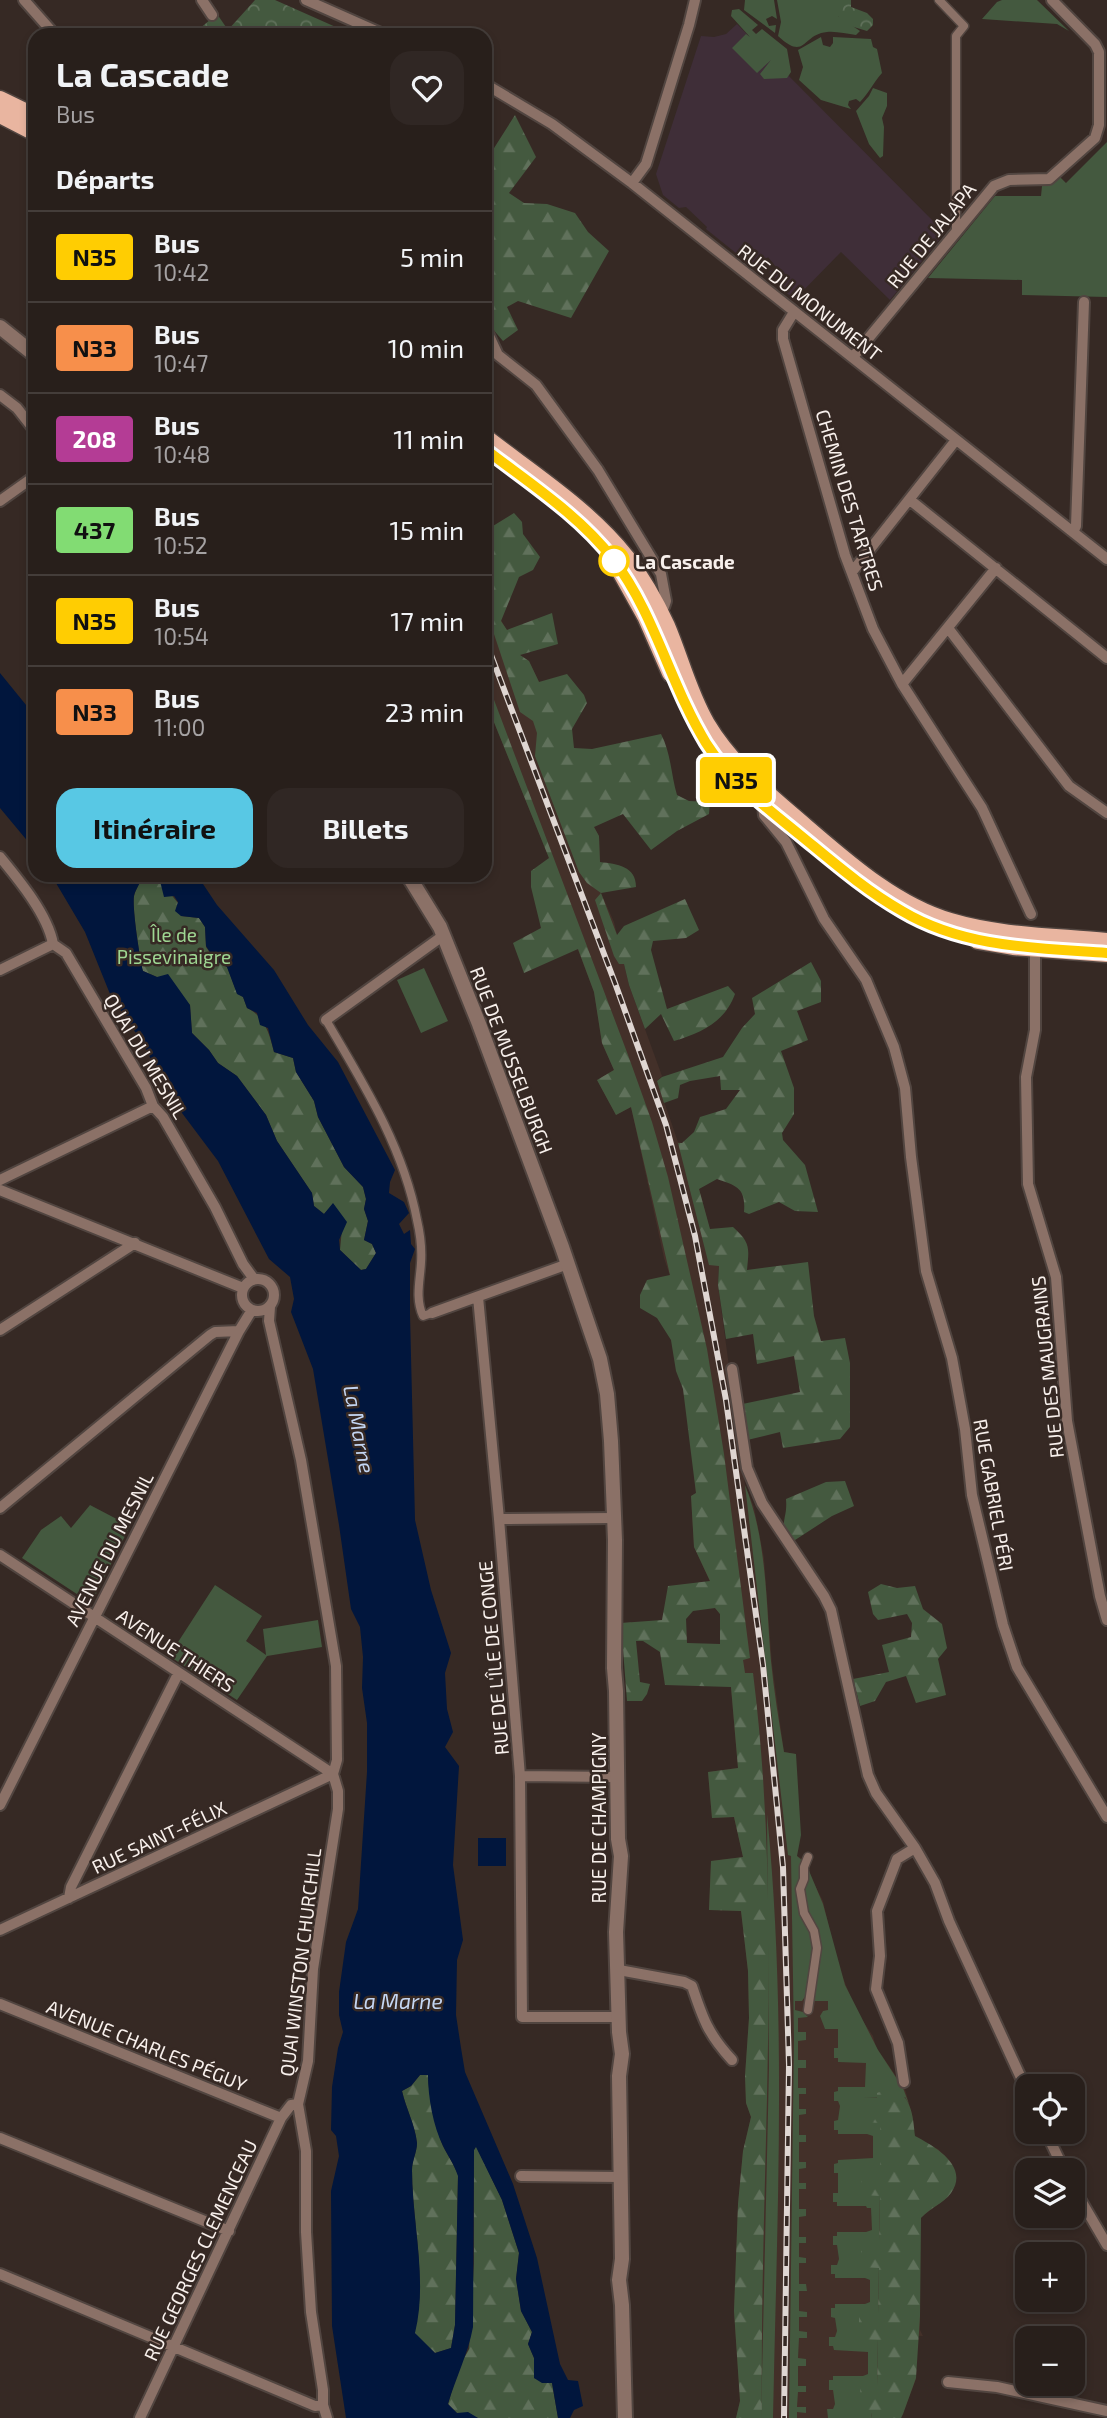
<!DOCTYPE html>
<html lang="fr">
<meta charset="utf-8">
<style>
:root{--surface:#281f1b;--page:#302724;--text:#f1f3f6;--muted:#a5a2a3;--line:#443d3a;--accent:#58c8e4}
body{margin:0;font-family:"Exo 2",sans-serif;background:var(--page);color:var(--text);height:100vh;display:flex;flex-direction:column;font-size:26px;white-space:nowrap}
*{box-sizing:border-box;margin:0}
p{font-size:23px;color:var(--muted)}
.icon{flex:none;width:38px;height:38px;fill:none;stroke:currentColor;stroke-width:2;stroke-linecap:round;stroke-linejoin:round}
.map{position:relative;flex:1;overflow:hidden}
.sheet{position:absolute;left:28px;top:28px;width:464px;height:854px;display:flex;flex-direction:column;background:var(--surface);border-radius:21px;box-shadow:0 4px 10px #0003,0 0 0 2px var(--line)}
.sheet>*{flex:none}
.badge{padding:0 14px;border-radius:5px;font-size:24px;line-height:46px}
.controls{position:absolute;left:1015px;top:2074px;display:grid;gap:14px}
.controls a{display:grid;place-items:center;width:70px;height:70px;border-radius:14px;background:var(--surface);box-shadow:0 4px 10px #0003,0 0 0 2px var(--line);font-size:35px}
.map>.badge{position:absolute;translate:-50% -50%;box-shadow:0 0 0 4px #fff}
h2{padding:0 28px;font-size:26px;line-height:63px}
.round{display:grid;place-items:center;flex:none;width:74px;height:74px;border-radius:21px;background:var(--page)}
.summary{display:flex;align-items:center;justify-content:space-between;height:119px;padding:0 28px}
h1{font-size:33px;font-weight:700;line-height:52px}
.primary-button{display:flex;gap:14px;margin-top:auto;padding:14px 28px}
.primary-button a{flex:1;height:80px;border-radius:21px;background:var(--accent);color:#111;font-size:28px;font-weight:700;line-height:80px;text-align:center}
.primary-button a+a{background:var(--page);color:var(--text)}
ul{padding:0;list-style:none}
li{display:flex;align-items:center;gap:21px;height:91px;padding:0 28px;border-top:2px solid var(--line)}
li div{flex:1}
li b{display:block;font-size:26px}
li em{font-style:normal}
li .badge{min-width:77px;font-weight:700;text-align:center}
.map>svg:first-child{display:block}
.built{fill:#433029}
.education{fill:#3f2e38}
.green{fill:#44593f}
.forest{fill:url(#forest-firs);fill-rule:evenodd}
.park{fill:url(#park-crowns)}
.water{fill:#01163d;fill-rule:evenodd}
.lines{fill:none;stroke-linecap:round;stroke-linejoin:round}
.pedestrian-casing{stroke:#514540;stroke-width:11}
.minor-casing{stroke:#514540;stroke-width:14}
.tertiary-casing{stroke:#514540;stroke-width:18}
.primary-casing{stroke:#514540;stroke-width:21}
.pedestrian{stroke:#8b7167;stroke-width:8}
.minor{stroke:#8b7167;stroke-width:10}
.tertiary{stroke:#8b7167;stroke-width:14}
.primary{stroke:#e9b5a0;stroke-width:18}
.rail-casing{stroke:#dfd6d2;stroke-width:6}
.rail{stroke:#362924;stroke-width:3.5;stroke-dasharray:10;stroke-linecap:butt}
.line-casing{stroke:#fff;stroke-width:16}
.line{stroke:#ffcd02;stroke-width:10}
.stop-dot{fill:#fff;stroke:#ffcd02;stroke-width:3.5}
.labels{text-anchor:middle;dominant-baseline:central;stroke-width:5;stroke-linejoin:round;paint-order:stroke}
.street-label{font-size:19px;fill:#f8f0ec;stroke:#362924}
.stop-label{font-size:19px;font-weight:bold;fill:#f8f0ec;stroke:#362924;text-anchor:start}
.park-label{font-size:19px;fill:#9ed692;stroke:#362924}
.water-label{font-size:21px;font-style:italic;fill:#c4d6f3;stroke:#362924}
</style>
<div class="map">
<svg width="1107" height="2418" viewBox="0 0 1107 2418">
<defs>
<pattern id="forest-firs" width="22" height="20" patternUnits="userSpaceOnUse" patternTransform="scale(1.75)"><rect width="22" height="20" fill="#44593f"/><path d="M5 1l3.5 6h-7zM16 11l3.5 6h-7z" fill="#60715b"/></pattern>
<pattern id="park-crowns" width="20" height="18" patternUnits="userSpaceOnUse" patternTransform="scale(1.75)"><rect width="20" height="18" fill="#44593f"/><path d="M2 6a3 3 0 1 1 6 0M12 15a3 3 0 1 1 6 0" fill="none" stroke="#60715b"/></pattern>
</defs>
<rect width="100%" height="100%" fill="#362924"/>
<path class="built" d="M485,590L520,655L529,661L545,694L567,780L599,836L601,893L614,922L629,985L662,1076L657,1081L678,1142L682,1143L690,1154L719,1265L718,1285L745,1485L754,1507L764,1558L772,1664L784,1752L796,1754L797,1856L801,1858L823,1901L837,1962L856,2011L873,2036L876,2047L905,2089L913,2118L914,2137L938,2149L951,2162L955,2173L954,2188L948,2197L920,2218V2330L923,2336L900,2335L916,2379L901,2418H736L740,2401L734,2311L738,2204L743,2151L751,2117L746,2103L745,2076L749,2018L748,1971L741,1911L709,1910L711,1861L743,1857L734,1817L712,1818L708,1772L738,1768L730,1677L720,1645V1614L715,1608L713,1588L694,1547L691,1496L696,1493L678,1300L664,1258L631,1107L616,1115L597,1080L614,1070L602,1043L594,992L561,905L557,878L485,700Z"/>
<path class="education" d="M737,24L945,233L890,300L841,252L795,299L778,287L781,284L769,272L776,267L768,257L757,270L706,229L707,227L686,207L679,208L663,195L656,174L701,36L714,37L726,34Z"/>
<path class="green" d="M745,0H774L777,19L772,16L766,19L769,26L776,25L775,33L744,10Z
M777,0H838V16L860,31L856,35C847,34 836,31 827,32C802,34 806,62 778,36L781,22Z
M1002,0H1037L1069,31L1057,24L982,19L997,2Z
M739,9L758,25L752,30L756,34L762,29L787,49L791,72L787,78L764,79L760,74L771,60L757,73L732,48L746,34L750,37L731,16L732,10Z
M821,37L823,45L830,47L833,43V37L871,39L873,47L877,49L882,73C873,83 869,93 860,102L856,99L849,101L848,105L851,109L821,100L799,80L803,67L798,50Z
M873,88L887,93V106L882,118L884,127L883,156L880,158L869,144L856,111L869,96Z
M1107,142V297L1022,295V280L928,278L995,196H1041L1042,186L1052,184L1060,177L1066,183Z
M424,968L448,1021L421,1033L397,980Z
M745,1485C767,1539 766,1603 771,1661C774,1692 779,1722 784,1752L796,1754L801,1835L797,1856L804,1862L799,1889L815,1946L808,1992L802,2001H795V2010L803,2012L808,2017L798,2018V2032H806V2040L798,2041V2060H806V2068H798V2088H806V2094H799V2109H806V2114L799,2115V2135H806V2142H799V2162H806V2168L799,2169V2183H806V2189H799V2209H806V2216L799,2217V2237H806V2243H799V2257L806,2258V2263H799V2284H806L807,2291H799V2311L807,2312V2317H799V2331L807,2332V2338H799L798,2358L806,2359V2366H798V2386H806V2392H798L797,2407H806V2413L797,2412V2418H789L794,2038L791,1856L788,1855Z
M90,1505L130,1526L94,1598L86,1600L22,1558L41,1530L61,1516L71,1528Z
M215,1585L262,1616L246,1641L266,1655L263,1629L318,1620L322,1647L267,1656L237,1700L169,1656Z
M767,1814C787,2015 777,2217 773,2418H762V2377L769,2068Z
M807,1866L823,1904L845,1985L878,2050L903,2088L909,2104L905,2097L864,2098L880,2123V2169H862V2195H880L879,2241H861L879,2267L878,2314H859L878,2339L877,2386H860L872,2413L871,2418H828L827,2409H833L835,2404L833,2390H829V2380H833V2376H863L868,2374V2352L834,2350L833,2346H829V2337H835L837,2331L835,2318L831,2317V2308H835V2304H865L870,2302V2280L865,2278H835V2274H831V2265H837L839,2259L837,2245H833V2236H837V2232H866L872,2230L871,2208H867L866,2206H837V2202H833V2193H838V2173H834V2164L838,2163V2160L873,2158V2136L867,2134H838V2130H834V2121L838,2120L840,2106L838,2101H834V2092L838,2091V2087H865L866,2063L838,2062V2058H834V2048H838V2029H825L820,2016L823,2011L828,2010V2001H812L818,1950L808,1916L803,1888Z"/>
<path class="forest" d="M515,115L536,157L509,193L524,203L547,204L575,213L588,232L609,251L571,318L518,301L507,307L518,330L503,341L485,320V158L489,156Z
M514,513L522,522L523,534L540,557L533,570L519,577L501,621L507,630L552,613L558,644L520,655L529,661L539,682L567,674L584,695L587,703L572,729L574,748L592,749L661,734C671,753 671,775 677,795L689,801L710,802L709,814L677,831L651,850L623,814L594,827L599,836L600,862C617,864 636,866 636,887L601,893L617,935L624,926L685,899L699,930L686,938L653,941L651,950L667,1009L728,986L735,994C725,1022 701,1033 674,1041L661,1014L645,1029L629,985L624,964H619L614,956L595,900L601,893L587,883L579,872L535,756L537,733L533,721L520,712L485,607V519L493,526Z
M485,676L628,1055L652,1122L668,1177L707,1349L724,1454L750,1658L743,1660L745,1673H753C784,1921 759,2170 762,2418H736L740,2401L734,2311L738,2204L743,2151L751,2117L746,2103L745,2076L749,2018L748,1971L741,1911L709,1910L711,1861L743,1857L734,1817L712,1818L708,1772L738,1768L731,1687L665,1685L660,1652L643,1641H636L640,1682L650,1684L647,1694L642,1701H627L621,1623L662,1620L668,1586L710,1581L694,1547L691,1496L696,1493L683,1389L676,1371L671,1340L657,1318L640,1308V1295L647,1280L670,1275L631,1107L616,1115L597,1080L614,1070L602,1043L594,992L578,949L524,973L513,943L541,928L531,887V871L549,858L485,700ZM715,1608L720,1614V1644L687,1643L686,1619L693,1611Z
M140,880L160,881L178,903L181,916L199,918L205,927L206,947L215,960L227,967L237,993L243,997L247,1008C265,1017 269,1033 274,1052L293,1058L296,1072L314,1101L318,1117L344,1167L363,1187L366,1199L364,1209L368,1221L364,1240L372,1244L376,1253L366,1269L361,1270L340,1250L343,1218L333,1204L324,1214L314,1206L312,1193L277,1141L266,1115L237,1076L218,1063L209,1050L192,1033L190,1005L157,977L143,971C140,959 132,908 134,896C135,891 139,885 140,880Z
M811,962L821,981V1002L797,1011L808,1040L781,1051L794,1088V1114L782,1133L783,1140L805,1165L818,1212L795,1211L779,1202L749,1214L744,1212C746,1188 737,1186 717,1179L699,1189L710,1229L733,1227C751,1243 749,1248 747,1270L808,1262L814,1316L821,1341L845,1338L850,1363V1427L840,1439L783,1448L780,1432L739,1442L733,1406L800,1392L794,1356L757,1364L753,1334L726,1339L718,1285L719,1266L709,1265L678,1143H682L694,1132L700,1117L726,1109L740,1090H721L720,1076L690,1081L680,1085L678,1098L664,1103L657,1081L662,1077L723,1057L742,1028L755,1014L752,998Z
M845,1481L854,1506L832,1516L792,1542C777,1521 788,1522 786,1499L826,1482Z
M881,1584L897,1588L915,1586L923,1609L942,1624L947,1648L938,1659L946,1695L916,1703L906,1676L886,1682L875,1701L860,1706L853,1679L889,1672L882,1645L911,1637L912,1623L907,1614L878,1620L873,1614L868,1592Z
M420,2075H428C428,2092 436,2130 443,2146C448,2156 454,2164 458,2175L455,2325L451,2348L435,2353L414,2333C428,2280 412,2223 412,2170C412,2160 417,2152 417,2143C415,2124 406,2109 402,2091L411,2086Z
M890,2088C912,2094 913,2117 915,2136C934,2146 970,2166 951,2193C944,2203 930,2208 921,2218L920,2316L916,2378L903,2414L901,2418H871L872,2413L861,2412L860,2386H877L878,2340L859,2339V2314H878L879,2268L861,2267V2241H879L880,2196L862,2195L861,2169H880V2123L863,2122V2098H877V2093Z
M476,2146L502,2200L519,2253L516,2279L521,2311L532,2332L528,2344L534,2358V2378L552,2383L558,2418H478L457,2413L448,2404L459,2367L469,2349L474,2263V2150Z"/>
<path class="park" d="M255,0H275L338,28L333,35H192L217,14L228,30Z
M838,0H851V7L867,13L873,19V25L867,31L844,24L838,16Z"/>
<path class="water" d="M0,673L35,716V850L0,808Z
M54,875H197L217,905L274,970L308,1025L338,1062L395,1170L390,1182L389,1193L404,1202L409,1213L399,1224L404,1234L410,1230L411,1244L415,1249L410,1263V1315L415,1520L431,1590L451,1653L445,1673L447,1709L453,1732L445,1747L459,1766L453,1865L463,1940L457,1960L456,2015L461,2048L465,2072L513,2184L537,2258L560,2364L568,2380L578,2381L583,2406L574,2410L570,2418H558L552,2383H542L534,2378V2358L528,2344L532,2332L521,2311L516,2279L519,2253L502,2200L476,2147L474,2150L473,2327C468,2354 456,2377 448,2404L457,2413L468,2412L478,2418H346L332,2326L331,2191L339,2156L336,2136L331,2130L332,2087L338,2048L343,2032L339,2015V1992L346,1942L358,1909L367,1772V1723L362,1688L363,1657L360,1627L351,1609L339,1525L313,1369L291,1312L294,1299L290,1277L269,1259L218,1161L173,1101L143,1044L110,994L85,932L56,883ZM141,880L160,881L164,897L174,896L178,902L175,911L181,916L199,918L205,927L206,946L215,960L227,967L237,994L243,997L247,1008L257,1013L260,1025L268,1028L274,1052L293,1058L296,1072L314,1101L318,1117L344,1167L363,1187L366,1199L364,1209L368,1221L364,1240L372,1244L376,1253L366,1269L361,1270L340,1250L339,1240L347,1222L333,1203L324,1214L314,1206L312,1193L277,1141L266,1115L237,1076L218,1063L209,1050L192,1033L190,1005L168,974L157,977L143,971C140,959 132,908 134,896C135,891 139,885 141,880ZM420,2075H428C428,2097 433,2126 443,2146C448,2156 454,2164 458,2176L455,2325L451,2348L435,2353L415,2333C428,2280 412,2223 412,2170C412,2161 417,2152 417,2143C415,2124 406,2109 402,2091L411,2086Z
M478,1838H506V1866H478Z"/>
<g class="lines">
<g class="pedestrian-casing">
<path id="pedestrian" d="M939,0L964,26L956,36V232
M326,1020C363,1083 403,1146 417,1220C420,1233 422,1249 421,1263C420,1281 415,1298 423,1316L432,1313
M808,1857L804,1867V1879L800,1889L804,1913L814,1931L817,1948L808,2010"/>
</g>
<g class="minor-casing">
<path id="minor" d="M24,0L55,35
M202,0L212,15
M306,0L385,35
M485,84L552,124L632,183L1107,559
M632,183L646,164L689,25L695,0
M794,312L783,330V339L845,555L873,629L902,684L982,808L1031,914
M485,327L498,355L536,385L598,470L661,574L666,601L664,607L655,612
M853,357L994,186L1009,180L1049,179L1095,138L1099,125V52L1095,44L1052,0
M0,395L17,408L35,431
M910,500L1107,658
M0,501L35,476
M1073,532L1076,526L1084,302
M852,572L956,440
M948,628L1069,786L1107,813
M902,684L996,568
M769,797L763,805L764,815L786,842L824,919L866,980L894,1047L905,1088L911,1157L926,1271L952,1358L965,1429L972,1495L1003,1625L1017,1667L1107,1817
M0,857C19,880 48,915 53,944L66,953L146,1088L153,1106L163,1117L215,1207L243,1264L254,1279
M1035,945V1030L1026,1077L1028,1184L1056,1277L1067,1421L1100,1596L1107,1620
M0,970L53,944
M326,1020L444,935
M0,1180L153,1106
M0,1190L243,1288
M242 1295a16 16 0 1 1 32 0a16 16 0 1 1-32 0Z
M478,1297L499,1519L520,1776L522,2017H619
M270,1307L269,1321L301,1460L336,1666L337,1760L333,1774L338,1791V1809L313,1969L308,2061L298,2104L306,2151V2232L311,2312L323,2390V2405L327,2418
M432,1313L568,1264
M0,1330L135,1243
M732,1369L747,1468L762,1503L824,1596L831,1610L868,1775L876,1793L915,1848L935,1883L949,1921L1027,2091
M0,1508L210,1335L215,1332L239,1331
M499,1519L613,1518
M0,1555L333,1774
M520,1776L617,1777
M0,1805L239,1331L252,1310
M69,1898L71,1887L178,1674
M0,1930L333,1774
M619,1970L684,1982L692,1986C703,2019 708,2034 732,2060
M0,2004L281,2118
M904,2082L898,2043L876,1989L880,1956L877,1911L897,1859L915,1848
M1046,2132L1064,2170
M0,2138L229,2231
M521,2176L620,2177
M1073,2187L1107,2245
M0,2274L315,2406L323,2405
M948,2382L997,2387L1107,2411
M140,2418L281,2118L291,2105L298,2104"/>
</g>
<g class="tertiary-casing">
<path id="tertiary" d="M0,327L35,355
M408,875L440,927L479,1024L562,1247L600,1359L607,1394L611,1441L615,1540L614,1668L616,1691L618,1839L621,1856L616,1932L619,2032L622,2054L619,2076L622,2259L619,2280L622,2305L625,2418"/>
</g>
<g class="primary-casing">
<path id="primary" d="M0,100L35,117
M0,114L35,132
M485,438C533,475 588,510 626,558C642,579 655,602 666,626C680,659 688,693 706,724C731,766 768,795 805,827C847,863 895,906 950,922C1000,937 1055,937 1107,942
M622,573L646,616L671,673
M978,940L1013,946L1107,953"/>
</g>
<use href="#pedestrian" class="pedestrian"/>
<use href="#minor" class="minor"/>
<use href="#tertiary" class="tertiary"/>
<use href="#primary" class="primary"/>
<g class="rail-casing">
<path id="rail" d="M485,639L615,983L666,1125L695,1236L726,1400L763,1665L783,1867L789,2065L784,2418"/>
</g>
<use href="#rail" class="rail"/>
</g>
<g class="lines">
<g class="line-casing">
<path id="line" d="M485,449C529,483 579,515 613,559C655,614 670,684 706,743C730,781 766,807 800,835C833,862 865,890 902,911C964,948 1037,948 1107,953"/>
</g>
<use href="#line" class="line"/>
</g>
<circle class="stop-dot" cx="614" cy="561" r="14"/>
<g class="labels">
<g class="street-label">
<text transform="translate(931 235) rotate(-51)">RUE DE JALAPA</text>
<text transform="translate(810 302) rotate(38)">RUE DU MONUMENT</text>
<text transform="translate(850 500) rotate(73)">CHEMIN DES TARTRES</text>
<text transform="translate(146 1056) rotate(59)">QUAI DU MESNIL</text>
<text transform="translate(512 1060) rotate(69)">RUE DE MUSSELBURGH</text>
<text transform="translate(1047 1367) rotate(-96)">RUE DES MAUGRAINS</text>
<text transform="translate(994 1495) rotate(80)">RUE GABRIEL PÉRI</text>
<text transform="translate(109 1549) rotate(-63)">AVENUE DU MESNIL</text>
<text transform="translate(176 1650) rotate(33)">AVENUE THIERS</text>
<text transform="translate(493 1658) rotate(-95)">RUE DE L'ÎLE DE CONGE</text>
<text transform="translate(598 1818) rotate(-90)">RUE DE CHAMPIGNY</text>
<text transform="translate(159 1837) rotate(-25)">RUE SAINT-FÉLIX</text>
<text transform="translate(300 1962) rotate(-83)">QUAI WINSTON CHURCHILL</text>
<text transform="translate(147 2045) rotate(22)">AVENUE CHARLES PÉGUY</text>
<text transform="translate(200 2250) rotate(-65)">RUE GEORGES CLEMENCEAU</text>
</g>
<g class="stop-label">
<text x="635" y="561">La Cascade</text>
</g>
<g class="park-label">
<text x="174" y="934">Île de<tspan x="174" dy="22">Pissevinaigre</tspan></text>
</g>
<g class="water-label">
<text transform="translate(360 1429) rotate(79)">La Marne</text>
<text x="398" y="2000">La Marne</text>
</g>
</g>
</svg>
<div class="controls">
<a><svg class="icon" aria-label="locate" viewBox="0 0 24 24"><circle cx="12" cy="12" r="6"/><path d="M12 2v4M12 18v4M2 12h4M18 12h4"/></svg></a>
<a><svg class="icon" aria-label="layers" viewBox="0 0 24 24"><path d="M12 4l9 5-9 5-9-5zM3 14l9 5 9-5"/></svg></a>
<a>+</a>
<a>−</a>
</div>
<b class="badge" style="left:736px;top:780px;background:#ffcd02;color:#111">N35</b>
<section class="sheet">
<div class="summary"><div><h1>La Cascade</h1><p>Bus</p></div><a class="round"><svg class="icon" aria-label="heart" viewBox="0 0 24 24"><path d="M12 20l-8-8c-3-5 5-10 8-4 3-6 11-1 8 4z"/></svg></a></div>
<h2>Départs</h2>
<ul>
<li><span class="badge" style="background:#ffcd02;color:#111">N35</span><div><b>Bus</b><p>10:42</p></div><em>5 min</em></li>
<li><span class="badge" style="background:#f78f4b;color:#111">N33</span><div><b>Bus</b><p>10:47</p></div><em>10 min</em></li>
<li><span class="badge" style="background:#b43c95;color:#fff">208</span><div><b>Bus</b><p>10:48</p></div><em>11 min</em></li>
<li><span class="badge" style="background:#82dc73;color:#111">437</span><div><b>Bus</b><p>10:52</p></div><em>15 min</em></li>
<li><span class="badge" style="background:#ffcd02;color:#111">N35</span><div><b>Bus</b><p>10:54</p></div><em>17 min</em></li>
<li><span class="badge" style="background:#f78f4b;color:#111">N33</span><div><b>Bus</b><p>11:00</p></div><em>23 min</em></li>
</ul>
<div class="primary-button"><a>Itinéraire</a><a>Billets</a></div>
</section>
</div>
